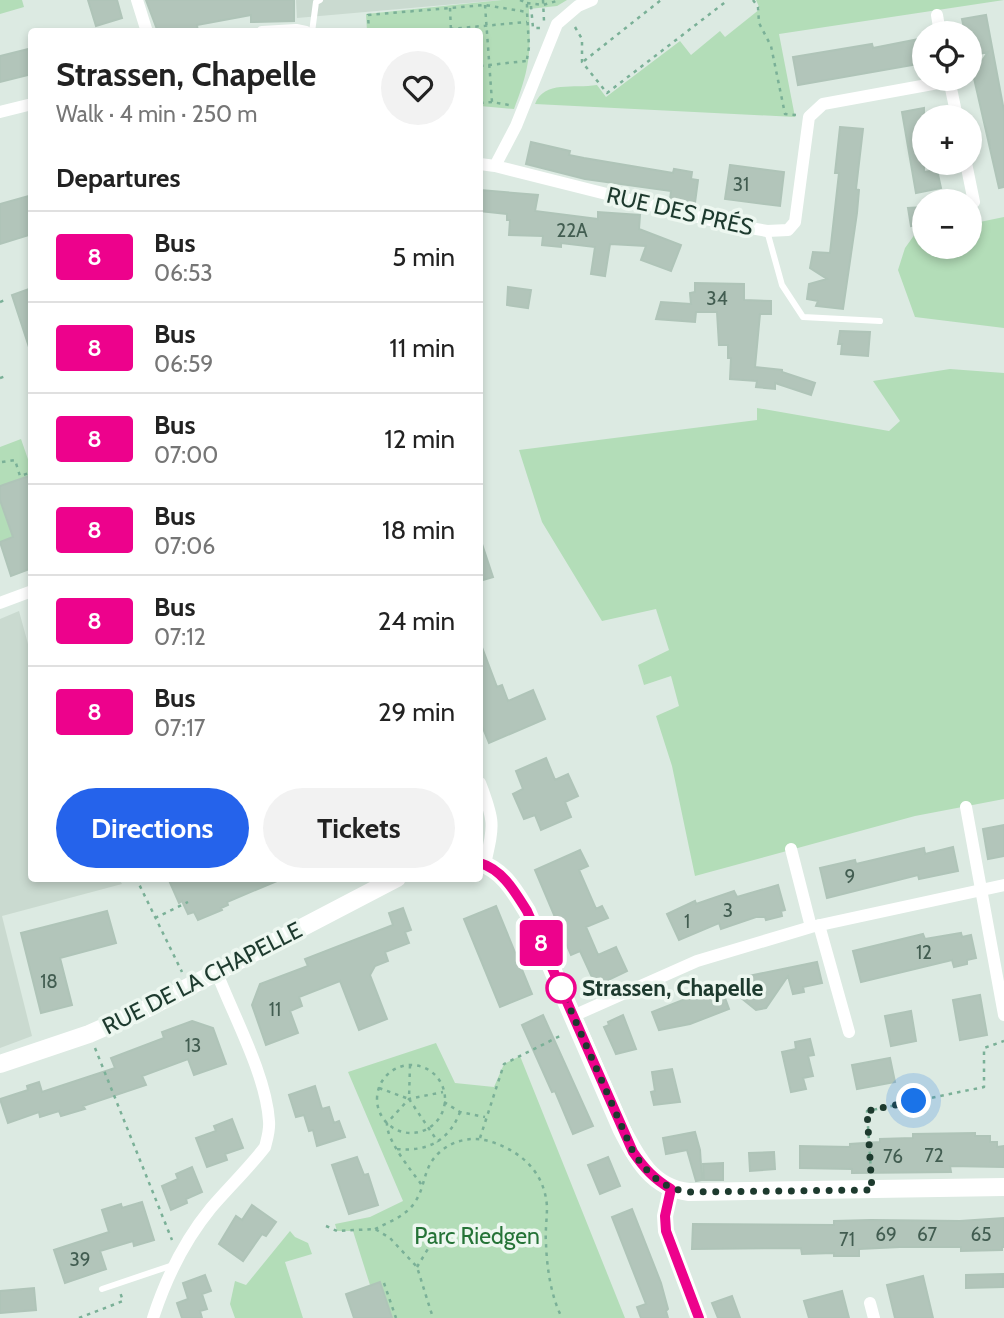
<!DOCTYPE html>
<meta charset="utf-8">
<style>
:root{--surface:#fff;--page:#f2f2f2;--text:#222;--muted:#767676;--line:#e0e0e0;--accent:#2563eb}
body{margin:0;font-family:Cabin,sans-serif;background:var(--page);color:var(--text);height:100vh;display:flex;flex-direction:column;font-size:26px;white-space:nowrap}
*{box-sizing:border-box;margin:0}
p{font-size:23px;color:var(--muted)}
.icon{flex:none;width:38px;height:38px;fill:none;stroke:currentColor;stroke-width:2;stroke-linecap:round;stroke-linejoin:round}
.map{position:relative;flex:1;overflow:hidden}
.details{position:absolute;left:28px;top:28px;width:455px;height:854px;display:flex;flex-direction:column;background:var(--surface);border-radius:7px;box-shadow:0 4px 10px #0003}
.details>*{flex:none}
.badge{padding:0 14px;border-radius:5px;font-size:24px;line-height:46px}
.controls{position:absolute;left:912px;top:21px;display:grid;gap:14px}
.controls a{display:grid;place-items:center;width:70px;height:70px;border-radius:50%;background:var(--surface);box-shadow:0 4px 10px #0003;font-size:35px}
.you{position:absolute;width:35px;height:35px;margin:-18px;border:5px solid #fff;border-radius:50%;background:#1a73e8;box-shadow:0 0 0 10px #1a73e833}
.map>.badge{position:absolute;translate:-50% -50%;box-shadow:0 0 0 4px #fff}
h2{padding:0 28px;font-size:26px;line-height:63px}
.round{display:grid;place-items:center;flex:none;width:74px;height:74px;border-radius:37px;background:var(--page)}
.overview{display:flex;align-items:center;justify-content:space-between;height:119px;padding:0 28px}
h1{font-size:33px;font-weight:800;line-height:52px}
.primary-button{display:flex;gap:14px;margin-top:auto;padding:14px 28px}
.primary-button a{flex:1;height:80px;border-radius:42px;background:var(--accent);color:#fff;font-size:28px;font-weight:800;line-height:80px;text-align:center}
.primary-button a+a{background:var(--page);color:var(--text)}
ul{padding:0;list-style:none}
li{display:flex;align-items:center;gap:21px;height:91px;padding:0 28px;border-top:2px solid var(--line)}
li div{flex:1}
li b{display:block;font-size:26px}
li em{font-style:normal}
li .badge{min-width:77px;font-weight:700;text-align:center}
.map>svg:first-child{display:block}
.built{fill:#cadad0}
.green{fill:#b3ddb8}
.building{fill:#b2c5ba;stroke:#afc4b8;stroke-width:2}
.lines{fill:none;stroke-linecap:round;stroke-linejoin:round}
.path{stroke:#7ab097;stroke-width:2.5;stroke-dasharray:3.5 5;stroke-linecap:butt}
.service{stroke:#fff;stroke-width:6}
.minor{stroke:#fff;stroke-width:12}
.secondary{stroke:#fff;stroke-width:18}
.line-casing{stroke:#fff;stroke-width:16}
.line{stroke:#ed028c;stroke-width:10}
.walk{stroke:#1d3a2e;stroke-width:7;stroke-dasharray:0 12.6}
.stop-dot{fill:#fff;stroke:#ed028c;stroke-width:3.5}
.labels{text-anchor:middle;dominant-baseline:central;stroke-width:7;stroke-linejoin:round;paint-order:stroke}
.number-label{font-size:19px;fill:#425d51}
.street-label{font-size:23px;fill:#1d3a2e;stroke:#edf7f0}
.stop-label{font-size:23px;font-weight:bold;fill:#1d3a2e;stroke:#edf7f0;text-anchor:start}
.park-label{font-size:23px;fill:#257337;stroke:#edf7f0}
</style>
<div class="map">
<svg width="1004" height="1318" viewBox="0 0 1004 1318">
<rect width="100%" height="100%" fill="#dceae2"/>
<path class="built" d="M296,0H502L297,18Z
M19,611L31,655L32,878L119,879L122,884L2,916L32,1036L0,1048V619Z"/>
<path class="green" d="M0,0H22L24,7L0,14Z
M502,0H567L557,6L529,9C531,52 530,68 514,109L480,106V32L367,31L366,14Z
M756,0H1004L779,34L795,117L535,104C544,80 574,89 597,85L606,97L680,41L691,55L720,31L725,37L760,9Z
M1004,217V328L915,317L898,270L905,248L915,234L924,232V247H970V224Z
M950,369L1004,373V799L915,816L695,876L672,766L656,716L679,706L671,676L644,685L638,665L669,650L656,609L602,621L542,522L519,450L757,420V408L889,431L900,421L873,381Z
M21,439L31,468V475L0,486V447Z
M0,500L13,537L0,542Z
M436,1043L455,1083L494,1087L504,1064L520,1056L625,1318H392L380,1282L370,1285L353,1231H337L335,1224L370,1217L403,1201L348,1072Z
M290,1231L295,1237L308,1243L312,1254L285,1262L303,1318H235L230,1304L235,1281L246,1285Z"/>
<path class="building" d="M88,0H117L122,18L96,26Z
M146,0H294V21L251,22V15L197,25L198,32H158Z
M986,15L1004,111V187L999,188L973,74L988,52L970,56V33H965L962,19Z
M919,39L924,63L798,85L793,57L872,44L873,48Z
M32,48V74L0,82V56Z
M924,108V172L937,170L941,188L916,193L902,112Z
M840,127L863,129L856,189L859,190L857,213L843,309L816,306L818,301L807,299L809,284L827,279L810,268L813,252L830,253L839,173H835Z
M531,142L570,151L569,155L584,158L673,173L674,169L692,172L691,179L698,180L695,203L670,200L671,191L585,179L526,164Z
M730,165L784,172L780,206L725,199Z
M480,190L538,195L535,211L598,219V212L640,215L639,229L681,245L680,248L671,271L641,260L646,246L610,244L605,276L591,274L595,247L561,243V247L542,245L543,236L509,235L510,220H507V214L480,211Z
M32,195V234L0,244V204Z
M924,207V230L917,225L911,226L908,208Z
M695,283L744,284V300L771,301V314H760L755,367L782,370V372L815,383L811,395L775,383V389L756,387L757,381L730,379L731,358H728V345H719L717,312H696L695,322L656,319L661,302L691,304L690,293L695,292Z
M508,287L531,290L528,308L507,305Z
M32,288V346L29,347L12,295Z
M840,331L870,332L868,356L841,354L842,344H838Z
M32,475V568L11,576L0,542L13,537L0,500V486Z
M482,544L493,577L480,581V545Z
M480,642L497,687L502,685L508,701L533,690L545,719L489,743L480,721Z
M546,758L555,780L568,774L578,796L565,802L571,817L541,830L535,815L524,819L513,794L523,789L516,771Z
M1004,825V856L988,859L983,829Z
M953,847L958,871L919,879L918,875L827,898L820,868L855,860L856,864L924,848L925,854Z
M580,850L588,866L579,870L596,909L602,906L608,918L586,927L598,955L616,947L627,971L596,986L580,951L571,955L535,870Z
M168,878H284L227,902L228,905L221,908L222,910L198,920L194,912L188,914L182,901L179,903Z
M778,885L785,910L781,911L782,916L766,920L765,917H756L721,929L719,923L679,940L667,914L695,901L696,904L734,891L737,897Z
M496,906L532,994L500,1007L464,919Z
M403,908L411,930L405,932L409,943L385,952L388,961L375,966L370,975L387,1019L359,1030L340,981L299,997L302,1006L290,1011L298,1033L266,1045L252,1005L260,984L308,966L305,959L393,925L389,913Z
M107,911L116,943L60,958L72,1005L41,1013L21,933Z
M961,933L962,937L971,935L976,958L967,960V964L954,967L952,960L861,982L853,951L923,934L925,939Z
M817,962L822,983L803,987L804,992L793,994L788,976L766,1008L756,1010L735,993L744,977Z
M716,987H721L729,1009L690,1024L659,1030L652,1012Z
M980,995L987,1035L960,1040L953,1000Z
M911,1011L916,1041L891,1046L885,1016Z
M543,1015L593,1126L573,1134L555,1091L552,1092L522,1025Z
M623,1015L636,1049L616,1054L604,1027L609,1025L608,1022Z
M192,1021L213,1028L226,1064L194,1075L188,1059L142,1076L146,1085L83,1106L85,1109L61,1116L59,1111L40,1117L39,1112L8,1123L0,1099L28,1090L27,1086L39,1082L42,1092L115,1068L111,1058L164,1038L162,1032Z
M810,1039L814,1055L808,1056L813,1076L803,1078L806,1089L791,1092L782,1052L796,1049L795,1042Z
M890,1058L895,1082L857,1089L852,1065Z
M672,1069L680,1102L654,1105L651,1092L655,1091L652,1072Z
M315,1086L322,1109L329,1107L334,1123L339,1121L345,1137L317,1146L313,1130L309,1131L304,1115L296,1117L289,1095Z
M232,1119L243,1148L225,1154L227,1160L207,1167L196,1138L216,1131L214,1126Z
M695,1132L700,1150L702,1180L696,1181L687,1150L666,1154L663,1138Z
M975,1133V1136H990V1142H997V1147L1004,1146V1167L950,1166L951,1172L852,1173V1169L800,1168V1146L850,1147V1144L880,1142V1139L913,1138V1134Z
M774,1152L775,1169L750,1171L749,1153Z
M357,1157L364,1175L368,1174L378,1205L349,1214L332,1165Z
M608,1157L620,1186L600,1194L588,1165Z
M723,1163V1180H704L703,1164Z
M192,1167L202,1192L186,1199L187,1203L171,1210L162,1186L178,1179L176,1174Z
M142,1202L154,1240L134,1246L133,1241L100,1251L106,1269L65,1283L54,1250L109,1232L102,1210L121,1204L122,1208Z
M252,1205L276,1222L266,1236L262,1234L243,1261L219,1244L236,1216L242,1220Z
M632,1209L661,1283L668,1309L666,1311L668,1318H641L637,1307L646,1304L612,1217Z
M1004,1218V1247H1002V1250L961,1251V1247H900L859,1249V1256H834V1253L802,1254L801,1248L692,1249L693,1224L834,1225V1221L871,1220L960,1221Z
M1003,1274V1287L966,1288V1275Z
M205,1275L211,1291L202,1294L207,1309L200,1311L202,1318H182L177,1303L188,1299L183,1283Z
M923,1276L933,1318H895L887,1285Z
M380,1282L392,1318H354L346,1294Z
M34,1288L36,1310L0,1313V1291Z
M842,1291L849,1318H809L804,1301Z
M732,1296L740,1318H718L712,1303Z"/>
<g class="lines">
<path class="path" d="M520,0L527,3V12
M543,0L544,21
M753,0L758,7L759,23L771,46L785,114L796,115
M527,3L543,5L560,0
M485,5L492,102
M531,6L533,28H542
M450,8L451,32
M575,27L582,39V62L607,93L728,0
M369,32L368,15L485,5L527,12L529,47L527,59
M416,32L527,22
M584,61L661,0
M480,66L526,61
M480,103L492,102L509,105
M0,302L5,300
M0,378L6,376
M2,462L15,460L20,476L32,472
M136,878L182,972
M155,918L188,902
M95,1048L172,1240
M410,1065L409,1099L438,1142
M377 1099a34 34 0 1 1 68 0a34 34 0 1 1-68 0Z
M379,1088L409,1099
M444,1102L460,1112L485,1117
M480,1138L504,1064L562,1035
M397,1149C427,1152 449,1141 460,1112
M871,1172L867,1111L984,1087V1048L1004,1041
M421,1184C411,1170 386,1140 387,1123L409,1099L443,1092
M326,1226L337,1231L375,1229L390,1238L417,1267L433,1318
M375,1229C389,1222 406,1216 415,1202C427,1184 422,1167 441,1151C455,1139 475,1136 492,1142C522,1152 545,1173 547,1207C547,1219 545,1232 546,1244C547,1269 551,1296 562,1318
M417,1267L437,1234
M384,1283L396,1318
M79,1318L123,1301L120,1292"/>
<path class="service" d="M312,32L316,2L320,0
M767,231L782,285L803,317L880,321
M102,1289L173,1265"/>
<path class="minor" d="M137,0L147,32
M937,15L940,33
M262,32L296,30L306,32
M949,79L957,117
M0,112L32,104
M966,163L974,202
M480,164L495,166L722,223L767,231L788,230L795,222L809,117L823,104L949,81
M495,166L516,126L557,24L578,6L592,0
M0,603L32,591
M480,783C495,822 494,824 485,864
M966,807L1004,1015
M791,849L811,927
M819,925L849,1032
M573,1016L697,961L811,927L1004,885
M671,1189L665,1216L666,1231L699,1318
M870,1303L874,1318
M153,1318C166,1278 184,1241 211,1208C228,1188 248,1169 265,1147C267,1139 270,1130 269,1121C266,1075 234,1017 217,973"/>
<path class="secondary" d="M480,863C503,870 515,892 527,911L621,1128C637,1159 652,1188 689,1192L1004,1187
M0,1064L89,1034L148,1008L397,878"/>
</g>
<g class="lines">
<g class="line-casing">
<path id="line" d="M480,863C503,870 515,892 527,911L633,1152C644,1168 654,1179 671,1189L665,1216L666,1231L699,1318"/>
</g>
<use href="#line" class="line"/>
<path class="walk" d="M561,988L633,1152C648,1174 662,1189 690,1192L872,1190L867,1111L914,1101"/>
</g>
<circle class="stop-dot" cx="561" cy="988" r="14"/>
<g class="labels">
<g class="number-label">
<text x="741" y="184">31</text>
<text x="572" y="230">22A</text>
<text x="717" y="298">34</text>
<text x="850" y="876">9</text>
<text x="728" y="910">3</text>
<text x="687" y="921">1</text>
<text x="924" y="952">12</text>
<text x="49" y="981">18</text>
<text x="275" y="1009">11</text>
<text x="193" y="1045">13</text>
<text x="934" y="1155">72</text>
<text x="893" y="1156">76</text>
<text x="886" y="1234">69</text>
<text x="927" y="1234">67</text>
<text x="981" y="1234">65</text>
<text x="847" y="1239">71</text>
<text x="80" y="1259">39</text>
</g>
<g class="street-label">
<text transform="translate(680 211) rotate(13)">RUE DES PRÉS</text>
<text transform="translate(202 978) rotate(-27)">RUE DE LA CHAPELLE</text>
</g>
<g class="stop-label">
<text x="582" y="988">Strassen, Chapelle</text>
</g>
<g class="park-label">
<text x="477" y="1236">Parc Riedgen</text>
</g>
</g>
</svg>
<div class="controls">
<a><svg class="icon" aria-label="locate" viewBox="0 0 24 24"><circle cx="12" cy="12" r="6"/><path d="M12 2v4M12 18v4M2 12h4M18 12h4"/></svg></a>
<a>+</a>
<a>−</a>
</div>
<div class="you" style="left:914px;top:1101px"></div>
<b class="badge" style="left:541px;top:943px;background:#ed028c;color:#fff">8</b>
<section class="details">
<div class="overview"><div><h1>Strassen, Chapelle</h1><p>Walk · 4 min · 250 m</p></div><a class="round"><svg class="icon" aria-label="heart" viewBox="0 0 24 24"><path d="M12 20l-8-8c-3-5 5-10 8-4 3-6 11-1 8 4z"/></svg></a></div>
<h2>Departures</h2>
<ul>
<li><span class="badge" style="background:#ed028c;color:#fff">8</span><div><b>Bus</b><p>06:53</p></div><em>5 min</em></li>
<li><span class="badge" style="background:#ed028c;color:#fff">8</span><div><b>Bus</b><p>06:59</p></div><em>11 min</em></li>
<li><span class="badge" style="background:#ed028c;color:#fff">8</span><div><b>Bus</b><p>07:00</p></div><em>12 min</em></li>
<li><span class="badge" style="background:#ed028c;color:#fff">8</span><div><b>Bus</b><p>07:06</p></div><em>18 min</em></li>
<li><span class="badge" style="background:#ed028c;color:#fff">8</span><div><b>Bus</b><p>07:12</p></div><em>24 min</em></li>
<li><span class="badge" style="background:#ed028c;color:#fff">8</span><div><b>Bus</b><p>07:17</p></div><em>29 min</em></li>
</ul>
<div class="primary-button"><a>Directions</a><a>Tickets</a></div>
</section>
</div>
